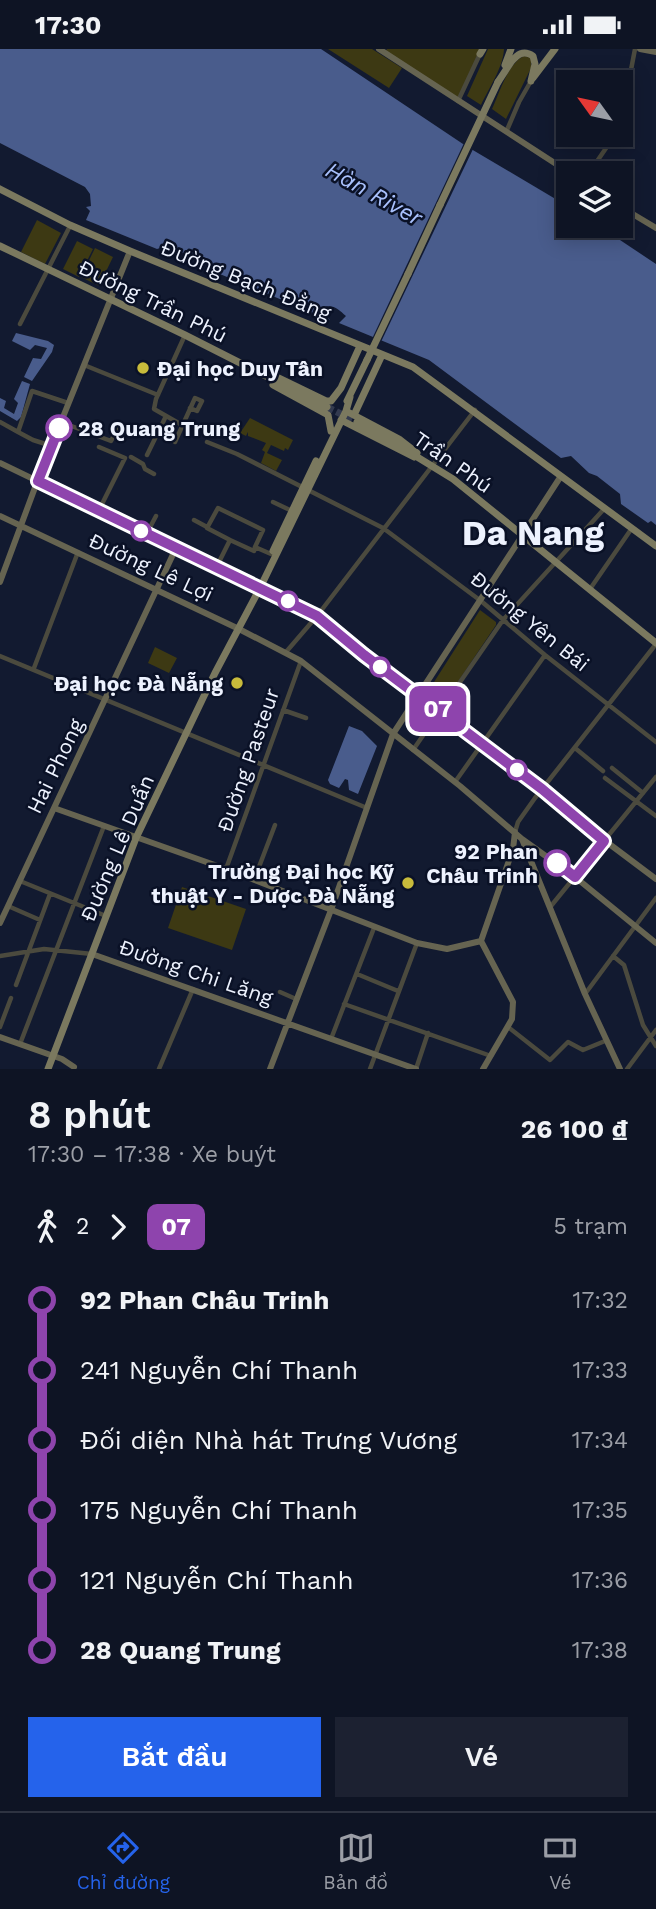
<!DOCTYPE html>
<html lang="vi">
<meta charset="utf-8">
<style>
:root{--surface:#0e1424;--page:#1c2131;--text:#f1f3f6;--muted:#9b9ea6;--line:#2e3341;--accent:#2563eb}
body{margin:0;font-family:"Work Sans",sans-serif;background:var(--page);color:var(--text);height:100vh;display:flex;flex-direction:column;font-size:26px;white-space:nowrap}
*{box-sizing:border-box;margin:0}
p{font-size:23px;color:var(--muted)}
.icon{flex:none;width:38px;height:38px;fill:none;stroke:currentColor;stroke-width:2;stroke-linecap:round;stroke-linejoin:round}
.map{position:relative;height:1020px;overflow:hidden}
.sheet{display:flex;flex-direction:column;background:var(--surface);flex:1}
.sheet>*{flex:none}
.badge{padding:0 14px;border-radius:10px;font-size:24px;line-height:46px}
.needle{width:46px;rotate:303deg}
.controls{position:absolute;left:556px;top:21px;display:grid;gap:14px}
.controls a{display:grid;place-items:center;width:77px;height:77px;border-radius:0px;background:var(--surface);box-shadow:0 4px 18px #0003,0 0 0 2px var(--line);font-size:35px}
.map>.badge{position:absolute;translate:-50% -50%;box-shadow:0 0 0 4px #fff}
.legs{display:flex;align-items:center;gap:10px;height:77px;padding:0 28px;font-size:23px}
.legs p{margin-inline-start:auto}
.overview{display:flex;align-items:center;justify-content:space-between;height:119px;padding:0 28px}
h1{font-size:38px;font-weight:600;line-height:52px}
.cta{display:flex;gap:14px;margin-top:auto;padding:14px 28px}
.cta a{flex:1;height:80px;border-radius:0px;background:var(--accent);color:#fff;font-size:28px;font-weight:600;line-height:80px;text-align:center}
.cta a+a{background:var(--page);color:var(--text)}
ul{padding:0 28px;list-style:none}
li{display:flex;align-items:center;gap:24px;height:70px;font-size:26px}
li i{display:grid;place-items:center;width:10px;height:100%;margin:0 9px;background:currentColor}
li i::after{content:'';width:18px;height:18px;margin:-9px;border:5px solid;border-radius:50%;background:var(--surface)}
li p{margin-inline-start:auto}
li:first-child i{background:linear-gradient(#0000 50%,currentColor 0)}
li:last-child i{background:linear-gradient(currentColor 50%,#0000 0)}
.status{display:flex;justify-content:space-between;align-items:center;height:49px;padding:0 35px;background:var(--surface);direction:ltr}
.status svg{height:19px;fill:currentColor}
.tabs{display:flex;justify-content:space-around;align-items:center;height:98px;border-top:2px solid var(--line);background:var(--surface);font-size:19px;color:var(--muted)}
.tabs a{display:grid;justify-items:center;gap:4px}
.tabs .on{color:var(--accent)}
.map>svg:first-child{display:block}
.green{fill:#3d3913}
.water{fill:#495c8c}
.pier{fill:#121a30}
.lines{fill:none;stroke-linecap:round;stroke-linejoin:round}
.primary-tunnel{stroke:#333a4f;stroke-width:7;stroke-dasharray:7 3.5;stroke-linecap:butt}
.street{stroke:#4b4a3e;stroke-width:4.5}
.secondary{stroke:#666451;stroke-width:6}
.primary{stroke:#7b795f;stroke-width:7}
.primary-bridge{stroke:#7b795f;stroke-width:7}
.line-1-casing{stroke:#fff;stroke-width:16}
.line-1{stroke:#8e44ad;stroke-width:10}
.poi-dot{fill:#c8bb3b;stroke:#0a1126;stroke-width:2.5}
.stop-1-dot{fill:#fff;stroke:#8e44ad;stroke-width:3.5}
.labels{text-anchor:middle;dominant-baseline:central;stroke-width:5;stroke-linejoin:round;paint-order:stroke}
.street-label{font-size:21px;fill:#edf2fe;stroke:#0a1126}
.poi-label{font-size:21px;font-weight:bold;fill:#edf2fe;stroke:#0a1126;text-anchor:end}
.stop-label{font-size:21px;font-weight:bold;fill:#edf2fe;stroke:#0a1126;text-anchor:start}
.water-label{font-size:23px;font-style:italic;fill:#a9c1fd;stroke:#0a1126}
.town-label{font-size:35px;font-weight:bold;fill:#edf2fe;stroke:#0a1126}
</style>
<div class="status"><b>17:30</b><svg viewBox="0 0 49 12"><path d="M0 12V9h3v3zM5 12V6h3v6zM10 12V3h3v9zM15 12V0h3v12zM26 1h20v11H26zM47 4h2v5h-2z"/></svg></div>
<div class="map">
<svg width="656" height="1020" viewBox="0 0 656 1020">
<rect width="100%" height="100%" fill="#121a30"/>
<path class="green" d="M328,0H372L402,19L389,39Z
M387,0H481L458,52L384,4Z
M488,0H504C503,19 489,39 481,56L467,47Z
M524,7L531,9V19L506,70L492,60C499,45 508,14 524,7Z
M37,171L61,184L45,215L21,203Z
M77,192L93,200L79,228L63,220Z
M95,199L113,208L99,237L81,228Z
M250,369L293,391L288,401L285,399L284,402L271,396L267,404L282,411L276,422L261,414L265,403L262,401L266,394L248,387V383L246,387L240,384Z
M480,561L496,573V576L441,658L427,646V644Z
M155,598L177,609L169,624L148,614Z
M182,838L246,860L232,901L168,879Z"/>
<path class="water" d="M0,0H321L466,97L569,158V177H599L656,215V476L651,472L648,474L621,455L620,445L597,427L589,424L571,407L561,409L429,311L339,274L346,267C338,260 333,254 321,259L323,264L330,271L215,223L211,215L166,197L157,200L86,171L90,162L86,158L91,157L90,145L85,138L0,94Z
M16,284L48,292L54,296L52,303L32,332L24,328L33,309L41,310L47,299L35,296L30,301L12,292Z
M22,332L30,335L21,368L17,372L0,362V349L6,352L4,359L14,365L18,354L14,350Z
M349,677L362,682L377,697L358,745L349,741L348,731L345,730L339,739L330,735L328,731Z"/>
<path class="pier" d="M465,92L474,98L380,295L371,292Z"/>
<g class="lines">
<path class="primary-tunnel" d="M327,358L357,373"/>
<path class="street" d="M458,52L480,5
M621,73L635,0
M507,81L519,53L531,32
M589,124L615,86
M20,275L70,177
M84,316L158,346
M0,373L18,383L32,342L68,354
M61,373L111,392L118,379
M182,376L154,360L156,350L185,286
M18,383L33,391L52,397
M175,393L195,349L202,352L197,362L190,359
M207,393L237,405L383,479L481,552L545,606L656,693
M147,406L166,367
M131,408L143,415L145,420L154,425
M273,453L292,462
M99,461L125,409L99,398
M194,471L207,478
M147,484L156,467
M230,491L254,502L255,498
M255,498L271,505
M217,517L230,491L207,479L218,459L263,481L255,498
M590,540L632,479
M286,603L317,567L475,361
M0,607L367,759
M34,619L78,503
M283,661L306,669
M575,699L603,722
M413,701L503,571L604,460
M612,719L643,744
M605,729L656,767
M455,733L545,606
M515,783L518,773L535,749L656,595
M226,820L301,612
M254,831L275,776
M20,832L106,867
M8,857L40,871
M551,857L656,728
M0,907L44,900L92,905
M613,907L624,916L643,976L656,997
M357,925L398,942
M16,936L50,845
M280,943L296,950
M585,945L656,849
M344,955L491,1007
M0,978L11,949
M508,978L550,1011L568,993L583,1001L605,992
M331,990L374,879
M20,995L104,777
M159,1020L193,940
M370,1020L417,894
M416,1020L428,984
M627,1020L656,981"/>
<path class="secondary" d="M379,0L570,124
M640,0L656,3
M621,158L656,179
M0,414L317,567L364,606L441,662L542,740L604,791L656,830
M0,467L239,580L301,612L460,737L522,790L575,828L656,894
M0,533L40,425L130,202
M54,759L226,820L417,894L447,900L481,892
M522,790L585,945L620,1020
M0,874L176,499
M92,905L416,1020
M0,988L62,1010L74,1018
M270,1020L331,861L393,685L561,427
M483,1020L512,970L513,953L481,892L513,800L515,783"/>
<path class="primary" d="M480,5L483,0
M511,13C517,6 523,0 533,7L535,15L531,32
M505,16L511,0
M533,29L555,0
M498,33L513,10
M0,140L70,176L130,202L413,318L656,497
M0,197L185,286L327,358
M408,225L440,156
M262,321L326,352H331L341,339L360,297
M273,336L328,366L331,382
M347,352L367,311
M346,362L399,390L417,404
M354,366L382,306
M341,371L414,408
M357,373L396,395L453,430L656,594
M273,502L316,412
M48,1020L136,789L215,624L260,539L346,362L350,348"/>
<path class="primary-bridge" d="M440,156L498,33
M367,311L408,225"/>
</g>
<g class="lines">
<g class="line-1-casing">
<path id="line-1" d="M59,379L38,432L317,567L364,606L542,740L604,792L575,828L557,814"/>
</g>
<use href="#line-1" class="line-1"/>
</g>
<g class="poi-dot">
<circle cx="143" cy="319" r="7"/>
<circle cx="237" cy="634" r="7"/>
<circle cx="408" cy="834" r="7"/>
</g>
<g class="stop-1-dot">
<circle cx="59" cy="379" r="12"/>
<circle cx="141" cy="482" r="9"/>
<circle cx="288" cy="552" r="9"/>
<circle cx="380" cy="618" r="9"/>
<circle cx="517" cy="721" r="9"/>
<circle cx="557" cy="814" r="12"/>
</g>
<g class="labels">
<g class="street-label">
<text transform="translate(246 231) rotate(22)">Đường Bạch Đằng</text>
<text transform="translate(153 252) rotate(26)">Đường Trần Phú</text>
<text transform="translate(453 413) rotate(35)">Trần Phú</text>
<text transform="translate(151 518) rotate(25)">Đường Lê Lợi</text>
<text transform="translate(530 572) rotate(39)">Đường Yên Bái</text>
<text transform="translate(248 711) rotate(-71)">Đường Pasteur</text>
<text transform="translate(55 717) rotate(-64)">Hai Phong</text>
<text transform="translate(117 799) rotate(-67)">Đường Lê Duẩn</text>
<text transform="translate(196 923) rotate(19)">Đường Chi Lăng</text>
</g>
<g class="poi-label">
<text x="157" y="319" text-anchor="start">Đại học Duy Tân</text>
<text x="223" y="634">Đại học Đà Nẵng</text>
<text x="394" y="822">Trường Đại học Kỹ<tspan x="394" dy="24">thuật Y - Dược Đà Nẵng</tspan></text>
</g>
<g class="stop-label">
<text x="78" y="379">28 Quang Trung</text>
<text x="538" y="802" text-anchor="end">92 Phan<tspan x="538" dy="24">Châu Trinh</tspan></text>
</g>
<g class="water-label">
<text transform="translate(374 145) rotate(29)">Hàn River</text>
</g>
<g class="town-label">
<text x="533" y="484">Da Nang</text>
</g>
</g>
</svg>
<div class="controls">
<a><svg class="needle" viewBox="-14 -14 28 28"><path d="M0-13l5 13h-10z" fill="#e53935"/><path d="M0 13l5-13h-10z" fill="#9b9ea6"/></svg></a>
<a><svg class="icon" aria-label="layers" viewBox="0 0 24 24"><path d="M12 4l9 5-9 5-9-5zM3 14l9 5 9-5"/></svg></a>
</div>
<b class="badge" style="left:438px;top:660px;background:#8e44ad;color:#fff">07</b>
</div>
<section class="sheet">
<div class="overview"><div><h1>8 phút</h1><p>17:30 – 17:38 · Xe buýt</p></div><b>26 100 ₫</b></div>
<div class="legs"><svg class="icon" aria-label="walk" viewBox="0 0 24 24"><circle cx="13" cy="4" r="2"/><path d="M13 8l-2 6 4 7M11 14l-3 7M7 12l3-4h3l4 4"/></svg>2<svg class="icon" aria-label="forward" viewBox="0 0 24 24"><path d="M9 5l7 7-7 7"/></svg><b class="badge" style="background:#8e44ad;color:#fff">07</b><p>5 trạm</p></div>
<ul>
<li><i style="color:#8e44ad"></i><b>92 Phan Châu Trinh</b><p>17:32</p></li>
<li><i style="color:#8e44ad"></i><span>241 Nguyễn Chí Thanh</span><p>17:33</p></li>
<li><i style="color:#8e44ad"></i><span>Đối diện Nhà hát Trưng Vương</span><p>17:34</p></li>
<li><i style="color:#8e44ad"></i><span>175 Nguyễn Chí Thanh</span><p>17:35</p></li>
<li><i style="color:#8e44ad"></i><span>121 Nguyễn Chí Thanh</span><p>17:36</p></li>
<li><i style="color:#8e44ad"></i><b>28 Quang Trung</b><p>17:38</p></li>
</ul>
<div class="cta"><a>Bắt đầu</a><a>Vé</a></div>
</section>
<nav class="tabs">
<a class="on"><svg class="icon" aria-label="directions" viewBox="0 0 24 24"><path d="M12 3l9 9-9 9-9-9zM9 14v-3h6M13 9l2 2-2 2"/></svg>Chỉ đường</a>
<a><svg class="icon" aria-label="map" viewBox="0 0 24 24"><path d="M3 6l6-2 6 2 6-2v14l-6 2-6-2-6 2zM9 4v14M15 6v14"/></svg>Bản đồ</a>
<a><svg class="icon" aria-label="tickets" viewBox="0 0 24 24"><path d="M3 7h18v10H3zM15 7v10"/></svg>Vé</a>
</nav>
